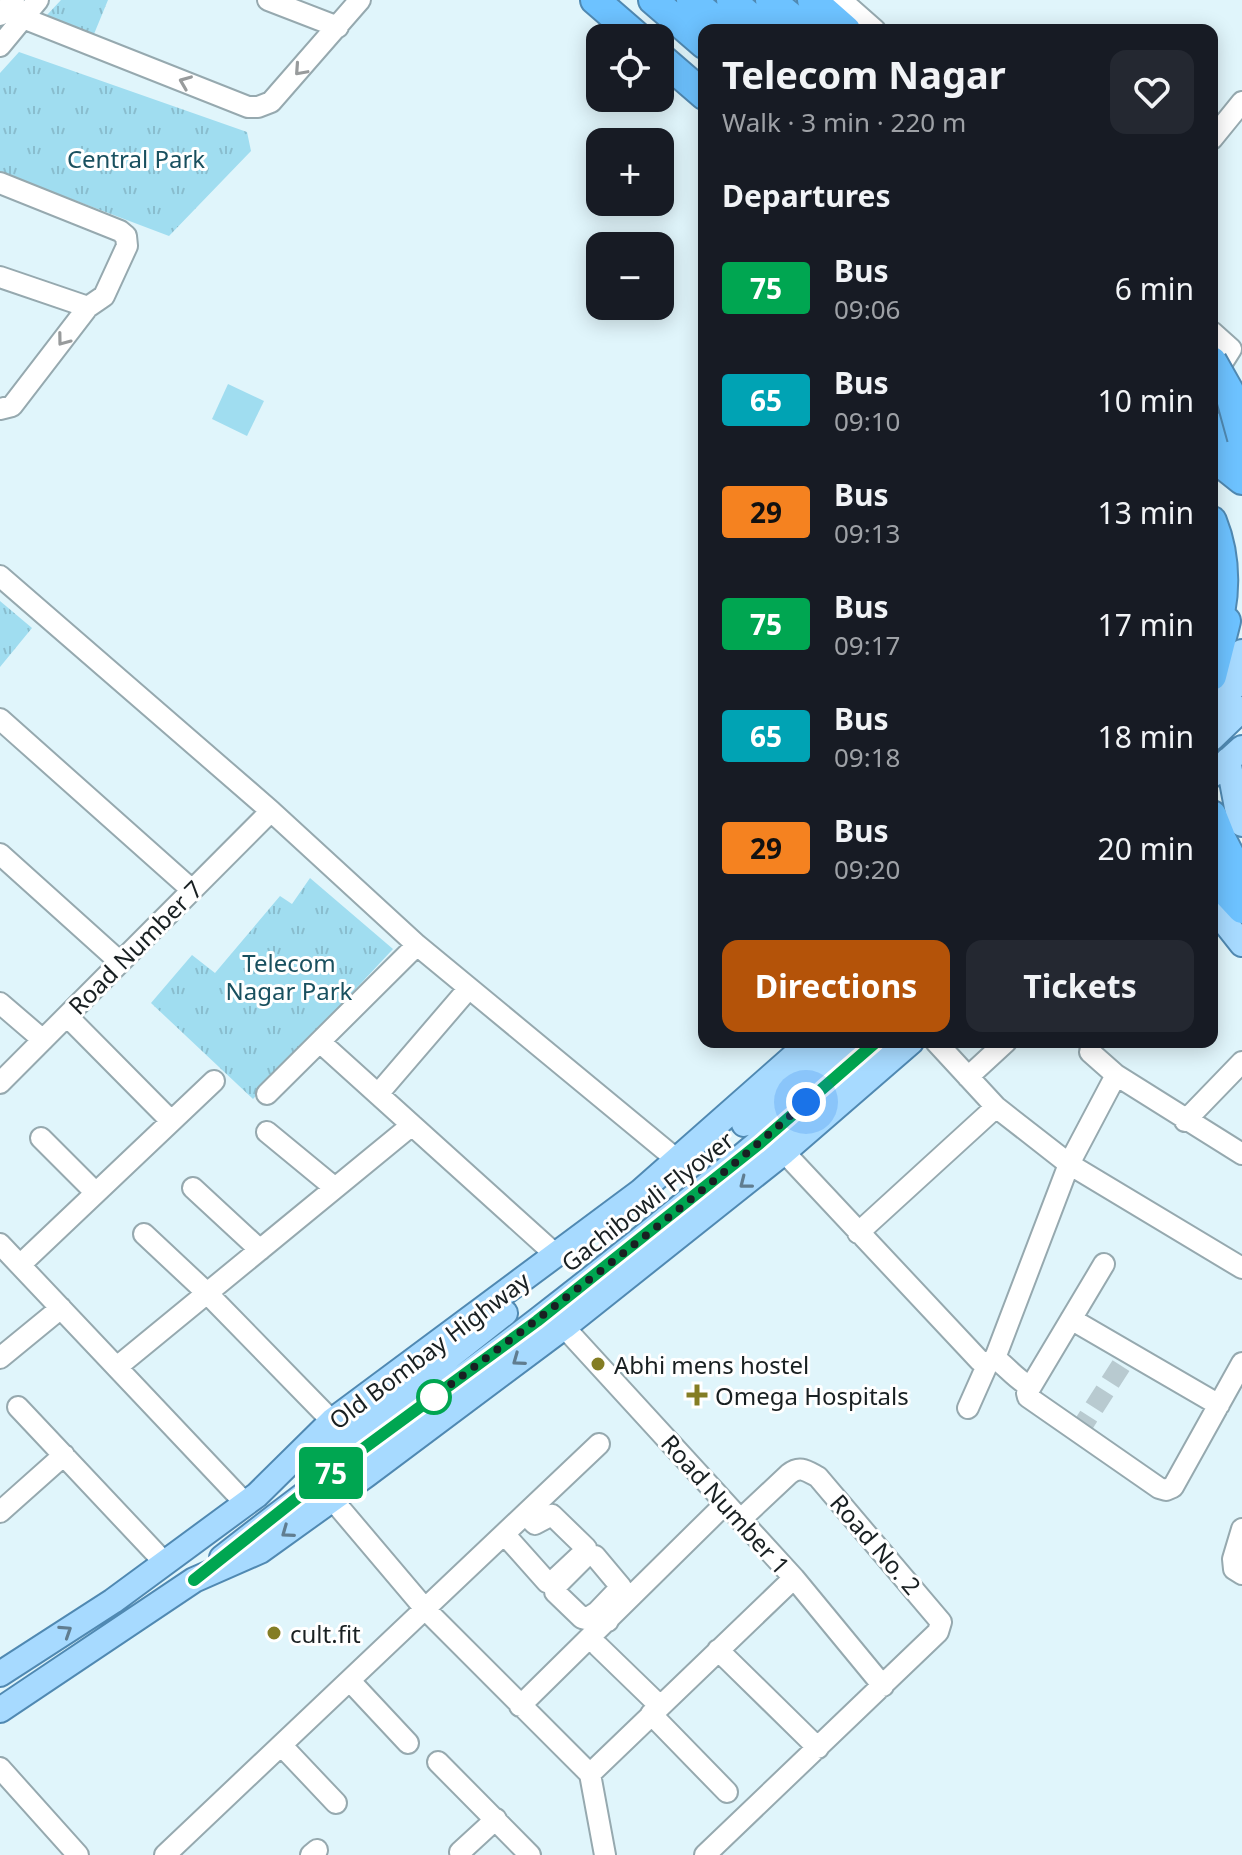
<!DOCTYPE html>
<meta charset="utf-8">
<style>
:root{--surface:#171b24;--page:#242831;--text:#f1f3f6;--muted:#9ea1a6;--accent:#b45309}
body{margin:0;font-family:"Noto Sans",sans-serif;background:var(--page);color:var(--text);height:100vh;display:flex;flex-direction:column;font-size:30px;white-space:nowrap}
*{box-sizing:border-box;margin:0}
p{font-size:26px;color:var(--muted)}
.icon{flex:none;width:44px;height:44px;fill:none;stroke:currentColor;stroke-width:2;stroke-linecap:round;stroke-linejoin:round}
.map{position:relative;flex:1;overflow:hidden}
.side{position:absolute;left:698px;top:24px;width:520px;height:1024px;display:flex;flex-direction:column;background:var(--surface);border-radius:16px;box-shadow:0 4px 20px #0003}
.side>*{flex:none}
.badge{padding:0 16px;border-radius:6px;font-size:28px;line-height:52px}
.buttons{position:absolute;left:586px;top:24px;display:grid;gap:16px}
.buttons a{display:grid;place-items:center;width:88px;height:88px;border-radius:16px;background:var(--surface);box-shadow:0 4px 20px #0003;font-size:40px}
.you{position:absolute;width:40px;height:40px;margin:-20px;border:6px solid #fff;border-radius:50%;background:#1a73e8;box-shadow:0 0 0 12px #1a73e833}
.map>.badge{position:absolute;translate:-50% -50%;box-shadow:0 0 0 4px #fff}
h2{padding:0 24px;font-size:30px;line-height:72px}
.round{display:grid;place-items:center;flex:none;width:84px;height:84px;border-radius:16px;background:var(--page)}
.head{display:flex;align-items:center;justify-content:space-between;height:136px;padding:0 24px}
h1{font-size:38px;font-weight:700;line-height:60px}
.cta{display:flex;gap:16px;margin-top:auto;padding:16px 24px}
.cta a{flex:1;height:92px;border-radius:16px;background:var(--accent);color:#fff;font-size:32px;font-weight:700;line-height:92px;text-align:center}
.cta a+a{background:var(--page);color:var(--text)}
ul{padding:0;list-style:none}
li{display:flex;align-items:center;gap:24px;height:112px;padding:0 24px}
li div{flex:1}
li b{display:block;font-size:30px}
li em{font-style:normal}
li .badge{min-width:88px;font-weight:700;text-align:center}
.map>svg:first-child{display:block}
.grass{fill:#a0ddf0}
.park{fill:url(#park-tufts)}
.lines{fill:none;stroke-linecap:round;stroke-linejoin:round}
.minor-tunnel{stroke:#b8cad0;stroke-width:20;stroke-dasharray:20 10;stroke-linecap:butt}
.minor-casing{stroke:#96a9af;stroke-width:24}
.major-casing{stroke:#5089b2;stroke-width:28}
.highway-casing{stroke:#5089b2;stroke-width:32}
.minor{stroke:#fff;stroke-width:20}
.major{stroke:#a7daff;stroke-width:24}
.highway{stroke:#6dc2ff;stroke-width:28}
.highway-bridge-casing{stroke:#5089b2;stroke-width:32;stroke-linecap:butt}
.highway-bridge{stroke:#6dc2ff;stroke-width:28}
.oneway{stroke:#989b9c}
.oneway2{stroke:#607d90}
.line-casing{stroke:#fff;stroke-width:18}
.line{stroke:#00a651;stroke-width:12}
.walk{stroke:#192022;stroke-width:8;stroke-dasharray:0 14.4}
.poi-dot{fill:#847d24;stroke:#fff;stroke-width:3}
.stop-dot{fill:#fff;stroke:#00a651;stroke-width:4}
.labels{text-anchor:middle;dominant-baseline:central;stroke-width:6;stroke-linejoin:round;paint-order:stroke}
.park-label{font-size:24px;fill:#19505f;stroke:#fff}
.street-label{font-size:24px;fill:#192022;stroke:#fff}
.poi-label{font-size:24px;fill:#192022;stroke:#fff;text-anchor:start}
</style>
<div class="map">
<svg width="1242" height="1855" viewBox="0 0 1242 1855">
<defs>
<pattern id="park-tufts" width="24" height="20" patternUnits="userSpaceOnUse" patternTransform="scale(2)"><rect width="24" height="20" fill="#a0ddf0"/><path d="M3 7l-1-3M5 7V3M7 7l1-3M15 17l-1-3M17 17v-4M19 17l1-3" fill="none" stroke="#89bdce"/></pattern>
</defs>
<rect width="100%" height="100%" fill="#e0f5fb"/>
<path class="grass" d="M228,384L264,401L247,436L212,419Z"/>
<path class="park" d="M61,0H108L94,34L51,19L47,15Z
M19,52L247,132L251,151L169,236L0,172V73Z
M0,601L32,628L0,667Z
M310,878L393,949L253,1099L151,1003L192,955L215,973L280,896L292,904Z"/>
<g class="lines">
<path class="minor-tunnel" d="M1078,1433L1129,1353"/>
<g class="minor-casing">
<path id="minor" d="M268,0L338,27
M841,0L875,30
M0,15L14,0
M23,18L248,107H258L271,102L360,0
M0,46L38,0
M1212,139L1242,102
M0,183L120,231L126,236L127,246L104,296L88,307
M0,277L88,307L12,406L0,409
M1212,332L1231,349L1212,379
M0,576L271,811L417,945L676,1159
M0,719L192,890
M0,854L120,962
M0,1003L43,1040
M67,1016L171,1121
M320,1042L556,1255
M936,1042L996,1107L1069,1164L1242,1268
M1116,1075L1242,1154
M968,1077L1006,1042
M0,1083L271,811
M267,1094L417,945
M378,1094L469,988
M1185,1121L1242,1062
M267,1132L335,1188
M41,1138L96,1193
M784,1152L980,1361L988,1363
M193,1188L260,1250
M858,1233L996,1107
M144,1234L207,1293L332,1421
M0,1244L245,1503
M1104,1264L1027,1393L1028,1397L1159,1488L1166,1490L1173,1487L1242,1363
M20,1265L214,1081
M1071,1319L1219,1405
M564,1327L794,1578L883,1686
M0,1358L61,1308
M995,1358C1008,1368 1015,1378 1029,1386
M117,1367L412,1125
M18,1407L164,1562
M968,1408L988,1363L995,1358L1069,1164L1116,1075L1090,1052
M332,1499L426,1610L590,1774L605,1855
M0,1512L64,1455
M1242,1529L1233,1559L1234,1569L1242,1574
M505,1535L547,1582L553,1581L584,1552L586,1548L552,1515L535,1524L526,1515
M597,1612L621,1587L595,1556H586L555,1587V1592L582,1618L586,1619L597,1612L608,1621
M598,1646L660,1706
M718,1650L818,1748
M350,1681L408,1743
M520,1706L725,1504
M651,1714L727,1792
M282,1746L336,1803
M438,1762L530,1855
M0,1768L78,1855
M590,1774L794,1578
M460,1852L496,1819
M165,1855L599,1444
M311,1855L317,1850
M705,1855L938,1632L941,1622L818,1477C807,1471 800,1465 789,1474L740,1520"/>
</g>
<g class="major-casing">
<path id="major" d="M1212,680L1242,652
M1212,708L1242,679
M1212,738L1242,709
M1228,760L1238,813L1242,824
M1212,775L1242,748
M1212,906L1242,944
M744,1124L840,1042
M308,1462L416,1383L505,1313
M222,1558C325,1476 433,1401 538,1320C653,1231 766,1138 876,1042
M0,1674L113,1601L257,1495L332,1421L640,1192L810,1042
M0,1710L194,1580L260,1551L366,1475L564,1327L784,1152L911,1042"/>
</g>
<g class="highway-casing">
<path id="highway" d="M595,0L639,38
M653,0L704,44
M691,0L727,30
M731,0L765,30
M770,0L807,30
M812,0L846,30
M660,57L704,95
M1212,426L1242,451
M1212,456L1242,480
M1212,521C1227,558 1227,602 1212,640
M1212,676L1226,621
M1212,815L1222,840L1242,879
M1212,868L1229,895L1242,909"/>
</g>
<use href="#minor" class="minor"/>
<use href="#major" class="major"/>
<use href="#highway" class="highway"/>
<g class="highway-bridge-casing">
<path id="highway-bridge" d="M1212,361L1229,391L1242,438"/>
</g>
<use href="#highway-bridge" class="highway-bridge"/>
</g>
<defs><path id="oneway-chevron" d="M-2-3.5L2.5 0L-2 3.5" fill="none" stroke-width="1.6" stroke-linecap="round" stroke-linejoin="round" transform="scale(2)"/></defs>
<g class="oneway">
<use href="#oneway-chevron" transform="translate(300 70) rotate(132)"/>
<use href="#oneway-chevron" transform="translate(185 82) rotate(-158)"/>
<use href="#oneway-chevron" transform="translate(63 340) rotate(127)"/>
</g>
<g class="oneway2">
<use href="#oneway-chevron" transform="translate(745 1183) rotate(142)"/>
<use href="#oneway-chevron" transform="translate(518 1360) rotate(144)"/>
<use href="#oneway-chevron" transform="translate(287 1532) rotate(144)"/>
<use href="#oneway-chevron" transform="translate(66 1631) rotate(-33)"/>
</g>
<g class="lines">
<g class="line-casing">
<path id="line" d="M194,1580L311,1487L537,1321L760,1143L876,1042"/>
</g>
<use href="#line" class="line"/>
<path class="walk" d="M434,1397L431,1399C559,1304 687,1207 806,1102"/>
</g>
<g class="poi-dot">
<circle cx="598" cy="1364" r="8"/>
<path d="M693 1383h8v8h8v8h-8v8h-8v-8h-8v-8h8z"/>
<circle cx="274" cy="1633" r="8"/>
</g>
<circle class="stop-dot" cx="434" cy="1397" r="16"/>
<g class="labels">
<g class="park-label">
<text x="136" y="158">Central Park</text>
<text x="289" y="962">Telecom<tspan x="289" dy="28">Nagar Park</tspan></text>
</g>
<g class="street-label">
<text transform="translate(135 947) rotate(-45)">Road Number 7</text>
<text transform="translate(647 1201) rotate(-38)">Gachibowli Flyover</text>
<text transform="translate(429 1350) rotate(-37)">Old Bombay Highway</text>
<text transform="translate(726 1504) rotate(48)">Road Number 1</text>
<text transform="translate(876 1544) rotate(49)">Road No. 2</text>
</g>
<g class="poi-label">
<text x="614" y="1364">Abhi mens hostel</text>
<text x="715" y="1395">Omega Hospitals</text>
<text x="290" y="1633">cult.fit</text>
</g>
</g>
</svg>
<div class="buttons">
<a><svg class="icon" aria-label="locate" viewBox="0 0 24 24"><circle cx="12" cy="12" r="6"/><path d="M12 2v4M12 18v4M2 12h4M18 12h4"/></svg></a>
<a>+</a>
<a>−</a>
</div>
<div class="you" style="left:806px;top:1102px"></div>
<b class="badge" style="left:331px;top:1473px;background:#00a651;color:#fff">75</b>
<section class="side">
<div class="head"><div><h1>Telecom Nagar</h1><p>Walk · 3 min · 220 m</p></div><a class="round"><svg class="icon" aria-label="heart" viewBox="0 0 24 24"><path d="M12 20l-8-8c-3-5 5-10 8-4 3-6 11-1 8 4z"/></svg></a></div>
<h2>Departures</h2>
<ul>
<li><span class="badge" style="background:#00a651;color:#fff">75</span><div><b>Bus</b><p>09:06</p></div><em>6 min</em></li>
<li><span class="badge" style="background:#00a3b4;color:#fff">65</span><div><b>Bus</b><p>09:10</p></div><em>10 min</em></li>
<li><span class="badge" style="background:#f58220;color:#111">29</span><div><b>Bus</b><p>09:13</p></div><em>13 min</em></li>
<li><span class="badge" style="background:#00a651;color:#fff">75</span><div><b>Bus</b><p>09:17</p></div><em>17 min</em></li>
<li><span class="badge" style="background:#00a3b4;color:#fff">65</span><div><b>Bus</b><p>09:18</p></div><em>18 min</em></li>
<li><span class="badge" style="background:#f58220;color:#111">29</span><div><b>Bus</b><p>09:20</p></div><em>20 min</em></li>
</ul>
<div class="cta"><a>Directions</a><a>Tickets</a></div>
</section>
</div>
